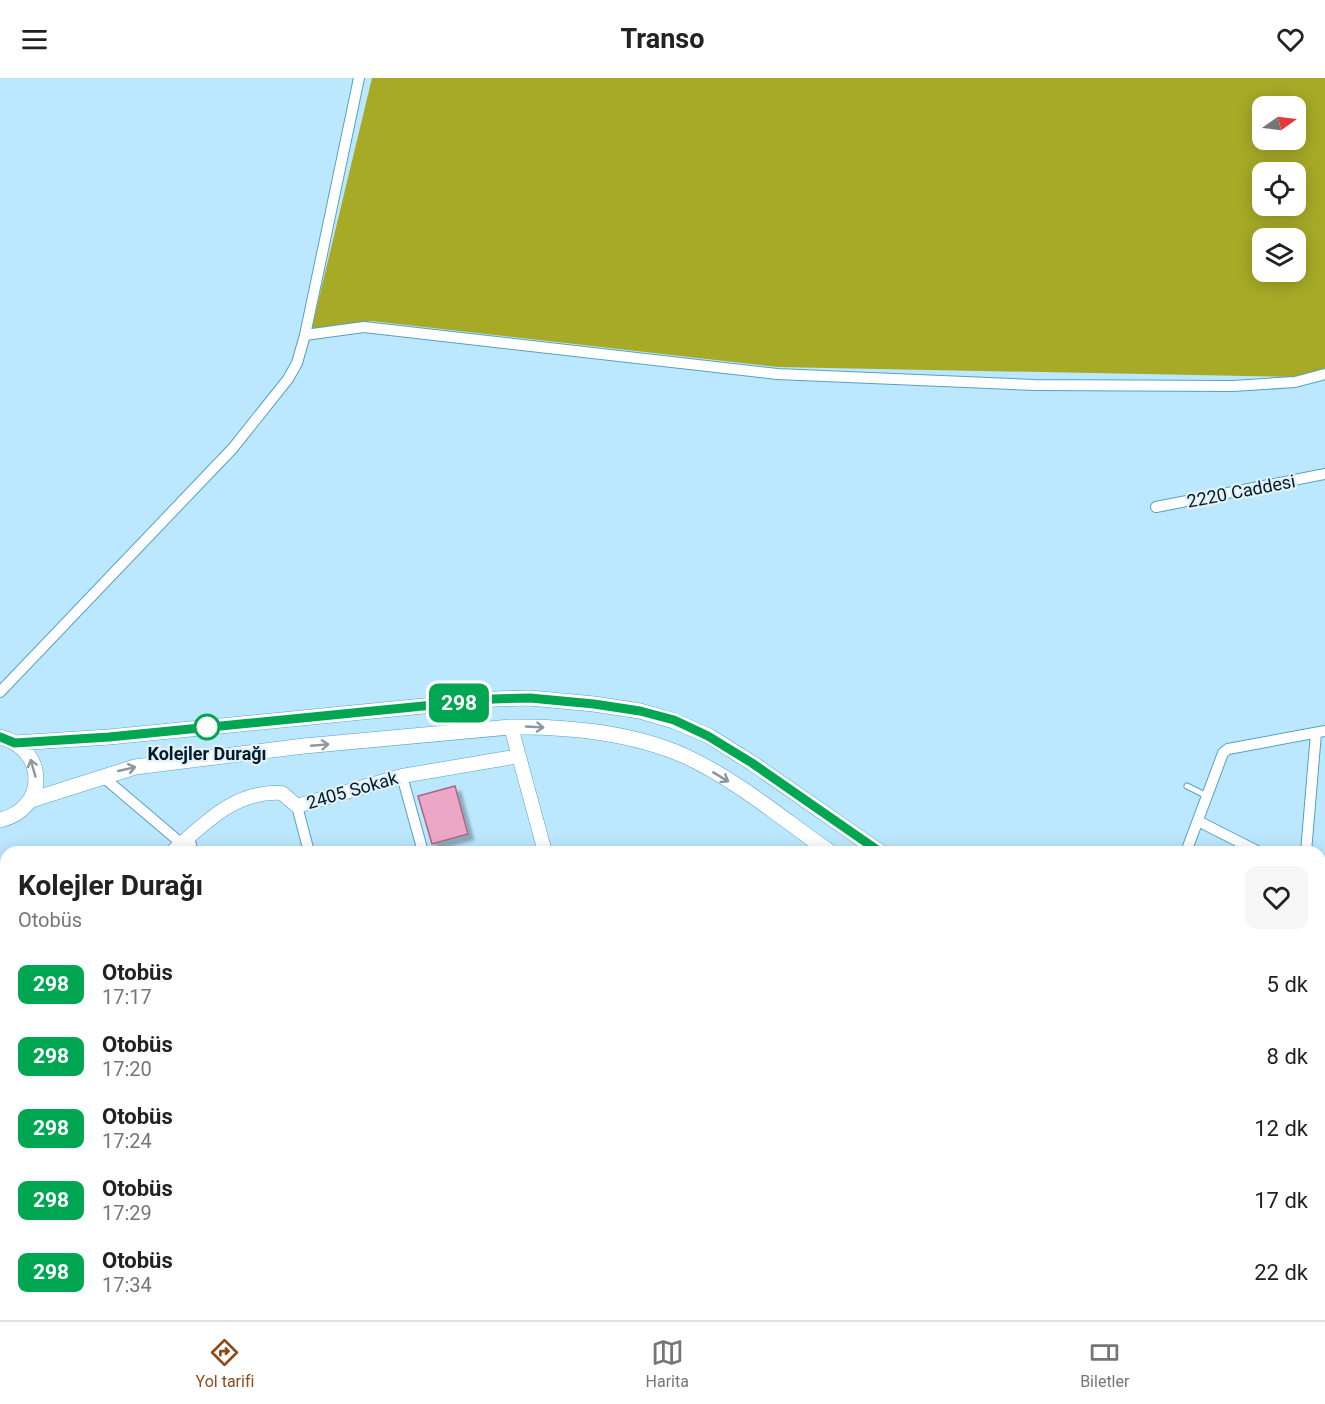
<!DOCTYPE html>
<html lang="tr">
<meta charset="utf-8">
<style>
:root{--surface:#fff;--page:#f6f6f6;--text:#222;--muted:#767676;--line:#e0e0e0;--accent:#8e4b1c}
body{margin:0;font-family:Roboto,sans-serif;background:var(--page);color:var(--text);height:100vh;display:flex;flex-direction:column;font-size:22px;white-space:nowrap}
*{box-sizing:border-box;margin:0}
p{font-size:20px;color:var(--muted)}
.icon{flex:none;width:33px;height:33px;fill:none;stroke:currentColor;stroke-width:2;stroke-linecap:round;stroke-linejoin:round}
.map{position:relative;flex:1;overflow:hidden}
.drawer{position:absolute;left:0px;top:768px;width:1326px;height:474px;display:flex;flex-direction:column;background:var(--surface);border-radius:18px 18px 0 0;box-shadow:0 3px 15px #0003}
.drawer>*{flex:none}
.badge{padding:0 12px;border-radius:9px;font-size:21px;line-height:39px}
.needle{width:39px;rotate:76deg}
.fabs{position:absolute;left:1252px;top:18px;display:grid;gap:12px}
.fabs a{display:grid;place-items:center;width:54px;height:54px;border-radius:12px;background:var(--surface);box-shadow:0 3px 15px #0003;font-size:30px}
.map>.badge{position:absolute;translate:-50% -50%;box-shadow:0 0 0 3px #fff}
.round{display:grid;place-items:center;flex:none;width:63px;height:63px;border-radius:12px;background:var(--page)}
.overview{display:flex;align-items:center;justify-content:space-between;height:102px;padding:0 18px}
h1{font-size:28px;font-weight:700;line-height:45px}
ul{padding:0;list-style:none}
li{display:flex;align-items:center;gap:18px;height:72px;padding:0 18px}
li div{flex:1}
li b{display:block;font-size:22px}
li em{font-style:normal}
li .badge{min-width:66px;font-weight:700;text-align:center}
header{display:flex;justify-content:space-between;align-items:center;height:78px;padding:0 18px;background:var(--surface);font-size:27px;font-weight:700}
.menu{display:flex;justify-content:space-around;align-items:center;height:84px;border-top:2px solid var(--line);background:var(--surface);font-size:16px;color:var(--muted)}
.menu a{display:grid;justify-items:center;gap:3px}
.menu .on{color:var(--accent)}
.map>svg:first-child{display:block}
.forest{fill:#a6aa27;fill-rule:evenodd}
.building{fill:#eda7c6;stroke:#a96785;stroke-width:1.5;filter:url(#shadow)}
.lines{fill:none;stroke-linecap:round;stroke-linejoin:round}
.service-casing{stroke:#56a1c5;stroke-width:7}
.minor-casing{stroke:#56a1c5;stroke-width:12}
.tertiary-casing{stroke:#56a1c5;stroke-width:15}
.secondary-casing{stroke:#56a1c5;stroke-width:16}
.service{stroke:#fff;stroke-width:5}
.minor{stroke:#fff;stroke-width:10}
.tertiary{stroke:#fff;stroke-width:14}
.secondary{stroke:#fff;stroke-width:15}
.oneway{stroke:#8c989f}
.line-casing{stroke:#fff;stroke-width:14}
.line{stroke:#00a651;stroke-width:9}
.stop-dot{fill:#fff;stroke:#00a651;stroke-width:3}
.labels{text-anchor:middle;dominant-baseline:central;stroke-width:4.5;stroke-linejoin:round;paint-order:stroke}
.street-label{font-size:18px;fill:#001b29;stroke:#e2f0f8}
.stop-label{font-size:18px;font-weight:bold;fill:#001b29;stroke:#e2f0f8}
</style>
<header><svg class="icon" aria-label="menu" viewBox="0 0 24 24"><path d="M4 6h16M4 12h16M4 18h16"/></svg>Transo<svg class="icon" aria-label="heart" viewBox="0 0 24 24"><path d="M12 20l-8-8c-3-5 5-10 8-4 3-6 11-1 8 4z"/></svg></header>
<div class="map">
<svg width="1325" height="1242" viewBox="0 0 1325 1242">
<defs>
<filter id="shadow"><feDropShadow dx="5.5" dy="5.5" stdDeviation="1.5" flood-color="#0004"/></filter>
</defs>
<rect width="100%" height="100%" fill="#bce8ff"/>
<path class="forest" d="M372,0H1325V291L1294,299L777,289L371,243L311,253ZM1263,28H1296V62H1263ZM1263,94H1296V128H1263ZM1263,160H1296V194H1263Z"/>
<path class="building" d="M455,708L468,756L432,766L418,718Z
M734,1236H793L790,1242H745Z
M868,1236L890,1241L895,1236H925L922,1242H866Z
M1115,1236H1163L1164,1241L1113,1242Z
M1266,1236H1298L1308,1239L1307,1242H1264Z"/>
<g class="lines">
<g class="service-casing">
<path id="service" d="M1187,708L1207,718"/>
</g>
<g class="minor-casing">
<path id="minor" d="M305,257L359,0
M1156,429L1325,396
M0,614L233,370L288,301L297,285L305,257L364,249L777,296L1034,307L1233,308L1295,304L1325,296
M102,698L182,766
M402,698L423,774
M297,728L309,774
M1198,743L1259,774
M189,760L193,774
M1186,774L1223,675L1228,671L1325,653
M1306,774L1316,655
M1320,812L1325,815
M0,900L6,923
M319,1236L320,1242
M719,1242L720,1236
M942,1242L944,1236"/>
</g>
<g class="tertiary-casing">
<path id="tertiary" d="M511,649L545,774
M172,774C205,745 235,712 282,715L297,728L402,698L519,678
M0,878L6,876
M0,1142L6,1141
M511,1236L513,1242
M135,1242L143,1236
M994,1242L996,1236"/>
</g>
<g class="secondary-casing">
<path id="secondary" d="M0,659C48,671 48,731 0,742
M15,665L109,659L494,621L530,620L594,626L640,633L674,643L709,658L752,685L880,774
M31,722L135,689L304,668L511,649C568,648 633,655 685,678C737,702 784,742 830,774
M1320,1080L1325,1084
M1320,1117L1325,1120"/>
</g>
<use href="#service" class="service"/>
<use href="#minor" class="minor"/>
<use href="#tertiary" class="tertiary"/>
<use href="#secondary" class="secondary"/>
</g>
<defs><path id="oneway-shaft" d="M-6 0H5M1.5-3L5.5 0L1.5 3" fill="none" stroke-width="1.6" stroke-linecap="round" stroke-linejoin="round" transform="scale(1.5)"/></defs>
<g class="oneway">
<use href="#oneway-shaft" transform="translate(535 649) rotate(3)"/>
<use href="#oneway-shaft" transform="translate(320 667) rotate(-5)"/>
<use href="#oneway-shaft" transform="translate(33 690) rotate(-106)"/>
<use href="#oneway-shaft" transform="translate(127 691) rotate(-13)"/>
<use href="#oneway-shaft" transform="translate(721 699) rotate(31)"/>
</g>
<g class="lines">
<g class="line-casing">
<path id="line" d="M0,659L15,665L109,659L494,621L530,620L594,626L640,633L674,642L708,658L752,685L880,774"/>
</g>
<use href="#line" class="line"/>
</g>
<circle class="stop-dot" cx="207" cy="649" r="12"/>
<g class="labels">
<g class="street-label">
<text transform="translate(1241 413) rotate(-11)">2220 Caddesi</text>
<text transform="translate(352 712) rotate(-16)">2405 Sokak</text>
</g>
<g class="stop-label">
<text x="207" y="675">Kolejler Durağı</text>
</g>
</g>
</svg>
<div class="fabs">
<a><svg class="needle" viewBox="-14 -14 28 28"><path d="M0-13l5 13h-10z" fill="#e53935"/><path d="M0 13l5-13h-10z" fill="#767676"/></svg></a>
<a><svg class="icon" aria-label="locate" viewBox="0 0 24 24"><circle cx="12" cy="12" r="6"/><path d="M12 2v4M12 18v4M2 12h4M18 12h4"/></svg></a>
<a><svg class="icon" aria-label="layers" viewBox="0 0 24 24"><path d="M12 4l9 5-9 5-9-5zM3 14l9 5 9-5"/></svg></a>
</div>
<b class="badge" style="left:459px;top:625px;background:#00a651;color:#fff">298</b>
<section class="drawer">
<div class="overview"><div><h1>Kolejler Durağı</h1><p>Otobüs</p></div><a class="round"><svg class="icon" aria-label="heart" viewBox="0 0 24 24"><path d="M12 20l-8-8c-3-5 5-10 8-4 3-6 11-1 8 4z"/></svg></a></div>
<ul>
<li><span class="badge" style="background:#00a651;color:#fff">298</span><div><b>Otobüs</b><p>17:17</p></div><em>5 dk</em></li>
<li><span class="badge" style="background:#00a651;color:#fff">298</span><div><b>Otobüs</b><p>17:20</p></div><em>8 dk</em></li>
<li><span class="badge" style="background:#00a651;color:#fff">298</span><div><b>Otobüs</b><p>17:24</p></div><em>12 dk</em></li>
<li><span class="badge" style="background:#00a651;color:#fff">298</span><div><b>Otobüs</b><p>17:29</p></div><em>17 dk</em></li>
<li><span class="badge" style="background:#00a651;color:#fff">298</span><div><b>Otobüs</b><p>17:34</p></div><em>22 dk</em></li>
</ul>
</section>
</div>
<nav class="menu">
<a class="on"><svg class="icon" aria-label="directions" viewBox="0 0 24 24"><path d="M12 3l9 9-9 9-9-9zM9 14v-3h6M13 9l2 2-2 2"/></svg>Yol tarifi</a>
<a><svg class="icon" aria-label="map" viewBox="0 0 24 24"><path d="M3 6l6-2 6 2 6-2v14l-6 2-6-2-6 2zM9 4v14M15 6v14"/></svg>Harita</a>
<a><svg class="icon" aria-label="tickets" viewBox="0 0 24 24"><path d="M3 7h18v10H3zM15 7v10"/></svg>Biletler</a>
</nav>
